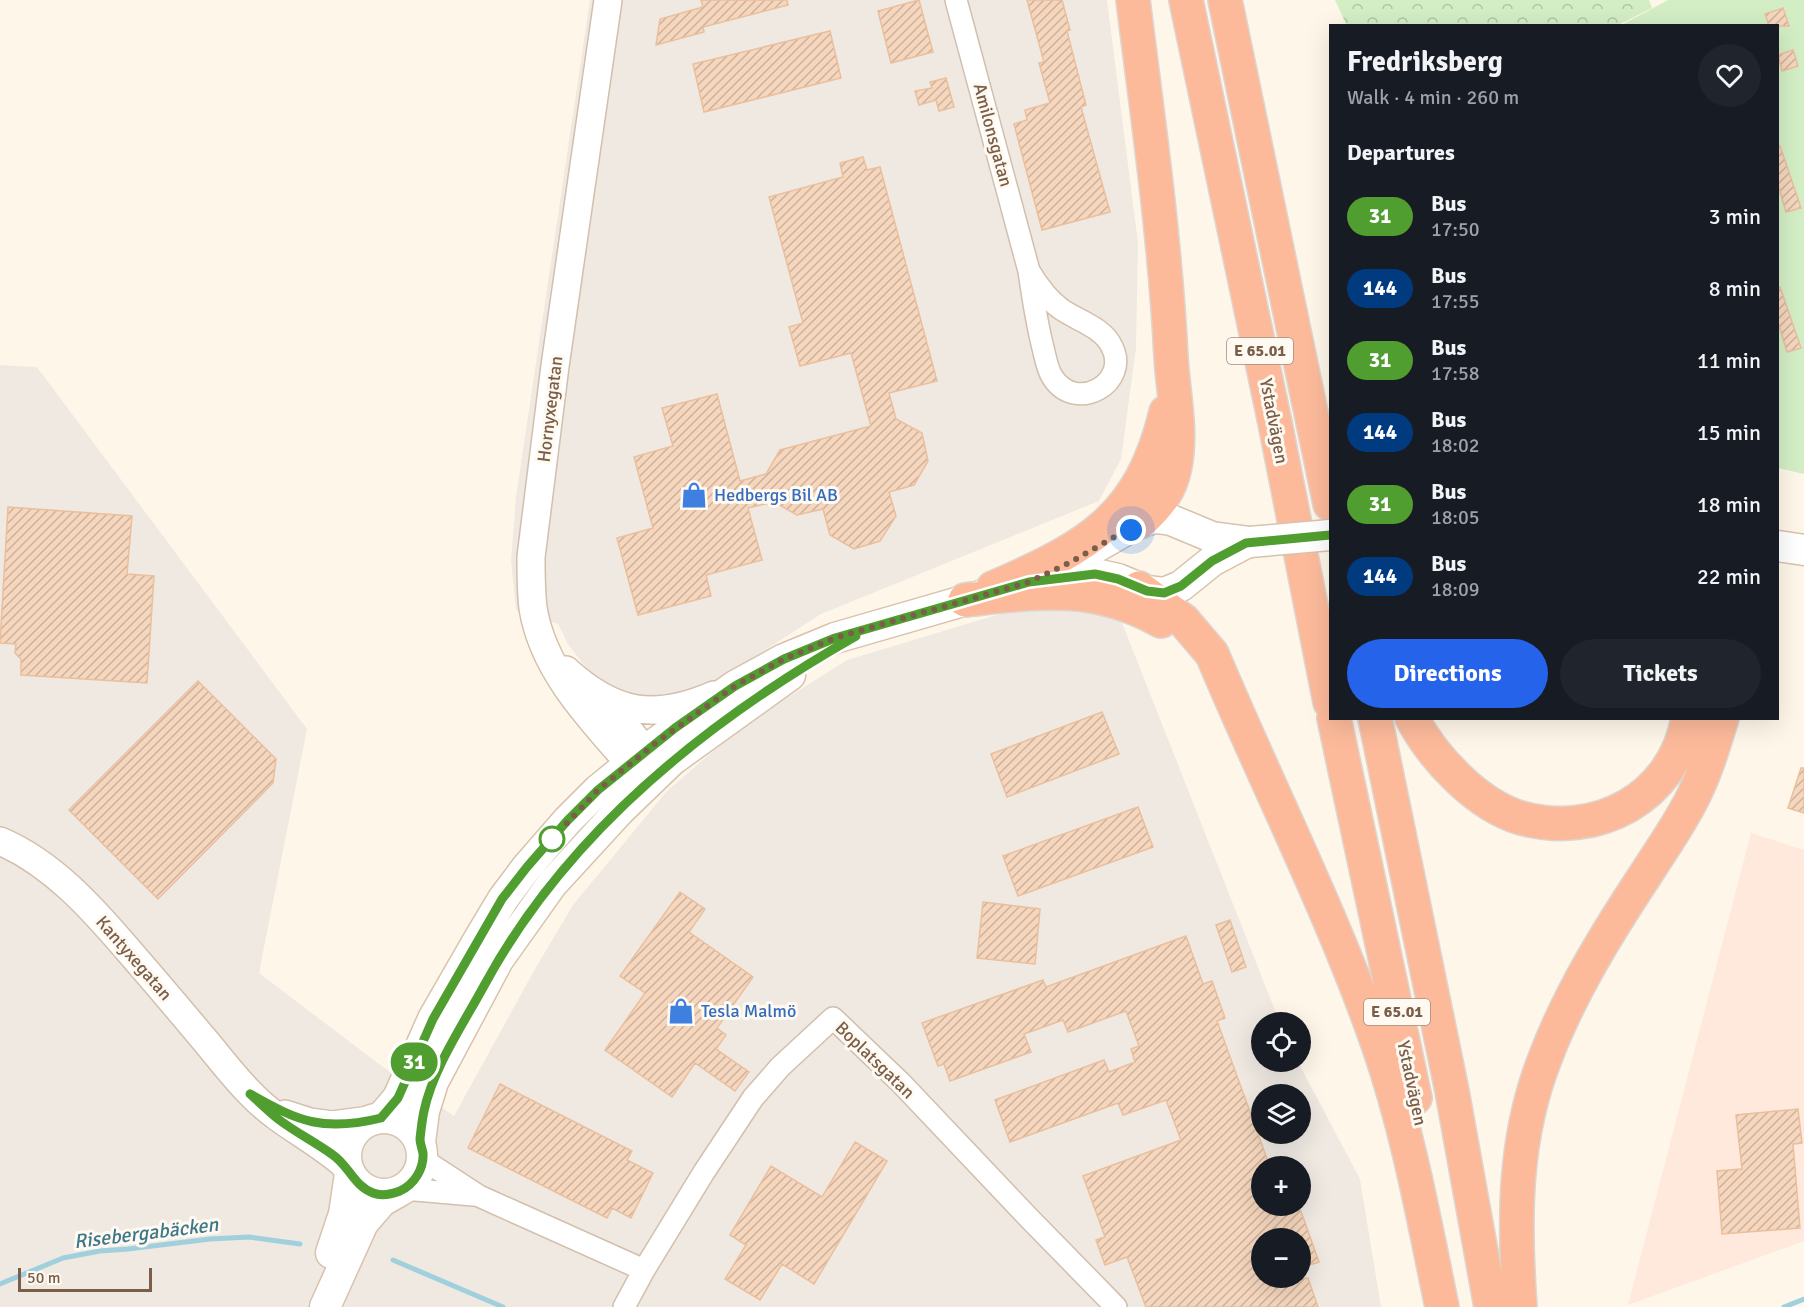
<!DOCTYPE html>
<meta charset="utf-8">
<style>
:root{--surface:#171b24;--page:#20242c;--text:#f1f3f6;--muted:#9ea1a6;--accent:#2563eb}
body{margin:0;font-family:Signika,sans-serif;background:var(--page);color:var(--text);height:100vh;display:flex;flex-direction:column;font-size:22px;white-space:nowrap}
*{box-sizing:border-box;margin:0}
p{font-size:20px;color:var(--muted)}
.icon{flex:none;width:33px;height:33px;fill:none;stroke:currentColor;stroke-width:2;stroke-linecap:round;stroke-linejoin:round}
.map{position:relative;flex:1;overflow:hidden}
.drawer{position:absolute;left:1329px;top:24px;width:450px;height:696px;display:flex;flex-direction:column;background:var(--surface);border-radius:0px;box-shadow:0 6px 24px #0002}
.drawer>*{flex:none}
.badge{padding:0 12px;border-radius:20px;font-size:21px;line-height:39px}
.buttons{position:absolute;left:1251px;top:1012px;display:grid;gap:12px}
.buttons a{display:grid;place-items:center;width:60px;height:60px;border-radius:50%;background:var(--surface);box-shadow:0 6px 24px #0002;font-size:30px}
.scale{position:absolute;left:18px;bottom:15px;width:134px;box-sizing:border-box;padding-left:6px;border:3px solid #7b5e49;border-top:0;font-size:16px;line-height:21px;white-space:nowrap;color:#7b5e49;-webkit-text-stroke:4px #fffaf1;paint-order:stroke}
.you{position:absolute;width:30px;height:30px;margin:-15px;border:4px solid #fff;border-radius:50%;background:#1a73e8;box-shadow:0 0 0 9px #1a73e833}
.map>.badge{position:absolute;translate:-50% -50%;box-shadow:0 0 0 3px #fff}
h2{padding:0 18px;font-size:22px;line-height:54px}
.round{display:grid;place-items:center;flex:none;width:63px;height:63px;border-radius:32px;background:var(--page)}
.head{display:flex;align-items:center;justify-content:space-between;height:102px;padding:0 18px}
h1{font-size:28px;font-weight:700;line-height:45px}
.cta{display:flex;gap:12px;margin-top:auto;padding:12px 18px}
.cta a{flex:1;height:69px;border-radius:36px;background:var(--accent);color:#fff;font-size:24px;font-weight:700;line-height:69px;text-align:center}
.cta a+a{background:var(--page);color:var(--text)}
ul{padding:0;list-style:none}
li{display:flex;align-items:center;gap:18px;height:72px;padding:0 18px}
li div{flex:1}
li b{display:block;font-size:22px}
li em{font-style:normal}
li .badge{min-width:66px;font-weight:700;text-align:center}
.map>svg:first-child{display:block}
.commercial{fill:#ffe8dc}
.industrial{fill:#efe9e2;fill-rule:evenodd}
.green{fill:#d3eec5}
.forest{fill:url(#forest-crowns)}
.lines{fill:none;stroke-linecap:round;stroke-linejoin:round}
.stream{stroke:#a0d0dd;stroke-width:5}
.building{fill:url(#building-hatch);stroke:#eabf9d;stroke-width:1.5}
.minor-casing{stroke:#d2bfac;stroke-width:24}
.tertiary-casing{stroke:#d2bfac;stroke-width:30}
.secondary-casing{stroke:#d8c2ac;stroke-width:33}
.motorway-casing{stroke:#ddd5d0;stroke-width:36}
.minor{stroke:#fff;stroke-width:21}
.tertiary{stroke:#fff;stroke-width:27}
.secondary{stroke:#fff;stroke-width:30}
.motorway{stroke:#fcba9b;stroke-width:33}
.secondary-bridge-casing{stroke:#d8c2ac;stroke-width:33;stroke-linecap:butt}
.secondary-bridge{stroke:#fff;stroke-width:30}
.line-casing{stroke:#fff;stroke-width:14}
.line{stroke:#509e2f;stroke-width:9}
.walk{stroke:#7b5e49;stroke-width:6;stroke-dasharray:0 10.8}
.stop-dot{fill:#fff;stroke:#509e2f;stroke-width:3}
.labels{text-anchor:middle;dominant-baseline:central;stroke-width:6;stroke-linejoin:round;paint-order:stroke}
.shield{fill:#fffaf1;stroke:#a38d7b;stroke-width:1.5}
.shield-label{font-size:16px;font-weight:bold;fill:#7b5e49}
.street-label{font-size:18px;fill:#7b5e49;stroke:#fffaf1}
.shop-label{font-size:18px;fill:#366cbe;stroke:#fffaf1;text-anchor:start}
.water-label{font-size:20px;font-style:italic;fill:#3e7789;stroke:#fffaf1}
</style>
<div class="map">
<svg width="1804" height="1307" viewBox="0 0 1804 1307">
<defs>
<pattern id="forest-crowns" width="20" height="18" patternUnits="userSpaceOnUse" patternTransform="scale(1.5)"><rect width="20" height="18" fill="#d3eec5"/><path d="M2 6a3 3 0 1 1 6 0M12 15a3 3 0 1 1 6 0" fill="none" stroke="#b0c4a2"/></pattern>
<pattern id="building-hatch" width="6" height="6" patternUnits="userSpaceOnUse" patternTransform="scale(1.5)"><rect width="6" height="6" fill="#f6d7be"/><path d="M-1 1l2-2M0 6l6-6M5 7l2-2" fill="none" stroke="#ccb29c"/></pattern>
</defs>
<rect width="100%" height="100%" fill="#fef7e9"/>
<path class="commercial" d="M1751,833L1804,850V1241L1628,1305Z"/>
<path class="industrial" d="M590,0H1107L1138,243L1136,348L1121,459L1099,501L821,614L720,679L683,693L660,699L631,697L595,680L568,644L558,624L516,610L511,561L516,497Z
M0,365L37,367L307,729L259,973L379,1064L454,1116L535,969L573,905L667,791L741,727L847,660L1023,607L1117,610L1280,1023H1262V1062H1298L1360,1179L1381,1307H0ZM1262,1095H1300V1134H1262ZM1262,1167H1300V1206H1262ZM1262,1239H1300V1278H1262Z"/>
<path class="green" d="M1668,0H1804V474L1778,468V26H1620Z"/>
<path class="forest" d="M1335,0H1649L1652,8L1618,25L1347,26Z"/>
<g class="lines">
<path class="stream" d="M393,1260L503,1307
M0,1284L63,1258L100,1251L128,1249L210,1239L249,1237L300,1244
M1784,1307L1804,1299"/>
</g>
<path class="building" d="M701,0H787L788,5L703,27L704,32L656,45L660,19L703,7Z
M919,0L933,52L891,63L878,11Z
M1027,0H1062L1070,30L1067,31L1086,105L1081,107L1110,212L1042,230L1014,124L1027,120L1025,110L1050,103L1039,63L1044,62Z
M1783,8L1789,26H1769L1765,14Z
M830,31L841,78L704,112L693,64Z
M1793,50L1798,66L1782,71L1778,55Z
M946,78L954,107L939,111L936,100L919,105L915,91L932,88L930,82Z
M1778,146H1780L1801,208L1786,212L1778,185Z
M863,157L867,170L880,167L937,381L889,393L896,419L922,433L928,461L914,485L889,492L896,516L880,541L854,549L830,535L823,509L797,515L774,502L748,508L762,560L706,575L711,596L638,615L617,538L653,528L634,457L673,446L662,408L717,394L740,481L766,474L780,450L871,426L851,353L800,366L789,327L803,323L769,197L843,177L840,163Z
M1780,287L1801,348L1787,352L1778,322V288Z
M8,507L132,516L127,574L154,576L147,683L21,675V659L15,653L16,644L0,643Z
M198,681L276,759L273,783L158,899L69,810Z
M1102,712L1119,754L1007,797L991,754Z
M1801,768H1804V813L1788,808Z
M1138,807L1153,847L1018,896L1003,856Z
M680,892L705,909L689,932L753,977L717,1028L726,1035L716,1049L749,1072L735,1091L695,1063L672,1097L605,1050L645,993L620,976Z
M983,902L1040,909L1035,964L977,958Z
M1230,920L1246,967L1232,972L1216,925Z
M1186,936L1203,984L1212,981L1225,1018L1217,1021L1270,1167H1262V1206H1299L1319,1262L1300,1268V1239H1262V1278H1308L1318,1307H1146L1127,1257L1105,1265L1096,1240L1105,1237L1083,1176L1181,1140L1166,1100L1123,1115L1118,1103L1010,1142L995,1100L1104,1060L1109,1072L1135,1062L1131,1049L1139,1046L1126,1011L1068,1032L1063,1020L1024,1034L1031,1052L950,1081L944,1064L938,1066L922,1023L1043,980L1046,987Z
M500,1084L632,1151L627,1160L653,1173L631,1218L612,1208L607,1218L468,1148Z
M1798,1109L1802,1143L1793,1144L1800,1228L1722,1234L1717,1171L1742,1169L1736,1115Z
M855,1142L887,1161L814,1284L782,1264L760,1300L725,1279L746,1245L730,1235L771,1166L822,1197Z"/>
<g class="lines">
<g class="minor-casing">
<path id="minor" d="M956,0L1029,271C1033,299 1037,325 1044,352C1046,361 1048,371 1053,378C1077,414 1130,382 1112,347C1103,327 1078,321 1061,309C1047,299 1038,286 1029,271
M423,1153L430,1164L479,1196L644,1270
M404,1189L473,1195
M624,1307L644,1270L704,1172L753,1098L780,1067L833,1018L901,1083L1027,1216L1116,1307"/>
</g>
<g class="tertiary-casing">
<path id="tertiary" d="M608,0L555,366L531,557C531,574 531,591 533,608C544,677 601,729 644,780
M566,670C614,714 654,721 714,695
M603,699L659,767
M0,841C52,863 92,908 128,950C155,981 182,1013 208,1044C222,1061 235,1078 250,1093C279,1124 318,1140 348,1168
M285,1114L310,1122L332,1125L370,1120"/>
</g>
<g class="secondary-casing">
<path id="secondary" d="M1778,546L1804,550
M1086,553L1140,522L1156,518L1171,520L1212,537L1250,542
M346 1156a38 38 0 1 1 76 0a38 38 0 1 1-76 0Z
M381,1118L398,1098L433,1019L479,939L503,899L527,867L567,821L598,790L657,742L735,686L784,659L835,638L1029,582L1095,574L1118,579L1147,591L1164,593L1181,586L1212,561L1246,543
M420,1142L424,1111L433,1082L498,960L552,884L619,811L672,760L790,675
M331,1253L344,1214L350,1174
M325,1307L363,1223L382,1201L398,1192"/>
</g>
<g class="motorway-casing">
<path id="motorway" d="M1133,0C1148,119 1165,237 1171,357C1173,393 1182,430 1175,466C1171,490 1158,506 1140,522
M1186,0L1275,423L1330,702
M1225,0L1330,504
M993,588C1088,547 1141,518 1166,412
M1139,588L1183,620L1212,654C1267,785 1332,912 1379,1047C1408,1131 1424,1220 1442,1307
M965,600C1039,592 1093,583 1161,621
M1334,718L1415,1098
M1375,718L1452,1091L1491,1307
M1412,718C1433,758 1477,805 1521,818C1597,839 1674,798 1688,718
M1520,1307C1514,1221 1513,1138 1546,1056C1570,993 1607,933 1644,877C1661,850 1680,824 1694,795C1706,771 1714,744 1722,718"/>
</g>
<use href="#minor" class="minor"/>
<use href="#tertiary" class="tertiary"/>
<use href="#secondary" class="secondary"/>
<use href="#motorway" class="motorway"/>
<g class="secondary-bridge-casing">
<path id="secondary-bridge" d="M1250,542L1330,535"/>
</g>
<use href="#secondary-bridge" class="secondary-bridge"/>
</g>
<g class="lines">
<g class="line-casing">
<path id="line" d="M856,636C708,720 567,833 485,984C464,1023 433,1068 424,1111C422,1120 421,1130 420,1139C420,1144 422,1148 423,1153C424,1168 415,1184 400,1191C392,1194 381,1196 373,1193C354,1186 349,1166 333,1155C315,1142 295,1132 278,1119C268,1111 259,1102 250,1094C299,1122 324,1132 381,1118L398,1098L433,1019L502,899L527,867L567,821L598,790L675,728L735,686L784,659L835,638L1029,582L1095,574L1118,579L1147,591L1164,593L1181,586L1212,561L1246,543L1330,535"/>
</g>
<use href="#line" class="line"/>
<path class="walk" d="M552,839L598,790L657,742L735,686L784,659L835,638L1029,582L1069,563L1137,524L1131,530"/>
</g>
<defs>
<g id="shop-bare" transform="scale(2.07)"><path d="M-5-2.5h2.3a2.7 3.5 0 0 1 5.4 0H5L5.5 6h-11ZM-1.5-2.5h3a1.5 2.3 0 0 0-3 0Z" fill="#3f7fe0" stroke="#fffaf1" stroke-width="2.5" paint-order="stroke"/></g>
</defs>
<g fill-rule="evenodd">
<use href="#shop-bare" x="694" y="495"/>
<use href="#shop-bare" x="681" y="1011"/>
</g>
<circle class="stop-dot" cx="552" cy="839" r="12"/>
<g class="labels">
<g class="shield">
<rect x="1227" y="338" width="66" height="26" rx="4.5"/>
<rect x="1364" y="999" width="66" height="26" rx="4.5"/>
</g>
<g class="shield-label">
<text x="1260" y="351">E 65.01</text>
<text x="1397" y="1012">E 65.01</text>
</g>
<g class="street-label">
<text transform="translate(993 135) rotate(75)">Amilonsgatan</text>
<text transform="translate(550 409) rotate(-83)">Hornyxegatan</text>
<text transform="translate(1274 421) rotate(79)">Ystadvägen</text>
<text transform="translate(134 958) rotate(49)">Kantyxegatan</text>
<text transform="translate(875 1060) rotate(44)">Boplatsgatan</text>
<text transform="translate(1412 1083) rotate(78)">Ystadvägen</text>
</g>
<g class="shop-label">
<text x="714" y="495">Hedbergs Bil AB</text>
<text x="701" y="1011">Tesla Malmö</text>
</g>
<g class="water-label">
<text transform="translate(146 1233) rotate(-7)">Risebergabäcken</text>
</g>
</g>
</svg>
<div class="buttons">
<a><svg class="icon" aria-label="locate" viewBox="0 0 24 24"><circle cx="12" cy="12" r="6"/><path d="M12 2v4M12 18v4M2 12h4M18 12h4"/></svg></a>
<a><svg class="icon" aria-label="layers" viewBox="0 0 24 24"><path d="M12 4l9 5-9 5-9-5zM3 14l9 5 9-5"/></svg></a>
<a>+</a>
<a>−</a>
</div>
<div class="scale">50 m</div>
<div class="you" style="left:1131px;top:530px"></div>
<b class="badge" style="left:414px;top:1062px;background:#509e2f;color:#fff">31</b>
<section class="drawer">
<div class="head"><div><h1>Fredriksberg</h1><p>Walk · 4 min · 260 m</p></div><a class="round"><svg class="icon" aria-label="heart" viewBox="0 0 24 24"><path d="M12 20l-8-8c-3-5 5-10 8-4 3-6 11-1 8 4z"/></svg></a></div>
<h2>Departures</h2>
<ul>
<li><span class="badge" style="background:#509e2f;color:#fff">31</span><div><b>Bus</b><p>17:50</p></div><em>3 min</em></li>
<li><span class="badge" style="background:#003b80;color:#fff">144</span><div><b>Bus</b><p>17:55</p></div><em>8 min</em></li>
<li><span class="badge" style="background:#509e2f;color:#fff">31</span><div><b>Bus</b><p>17:58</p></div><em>11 min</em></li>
<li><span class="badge" style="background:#003b80;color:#fff">144</span><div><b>Bus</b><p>18:02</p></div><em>15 min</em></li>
<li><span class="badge" style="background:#509e2f;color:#fff">31</span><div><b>Bus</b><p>18:05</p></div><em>18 min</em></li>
<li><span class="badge" style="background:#003b80;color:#fff">144</span><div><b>Bus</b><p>18:09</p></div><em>22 min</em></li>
</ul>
<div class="cta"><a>Directions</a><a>Tickets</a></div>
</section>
</div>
